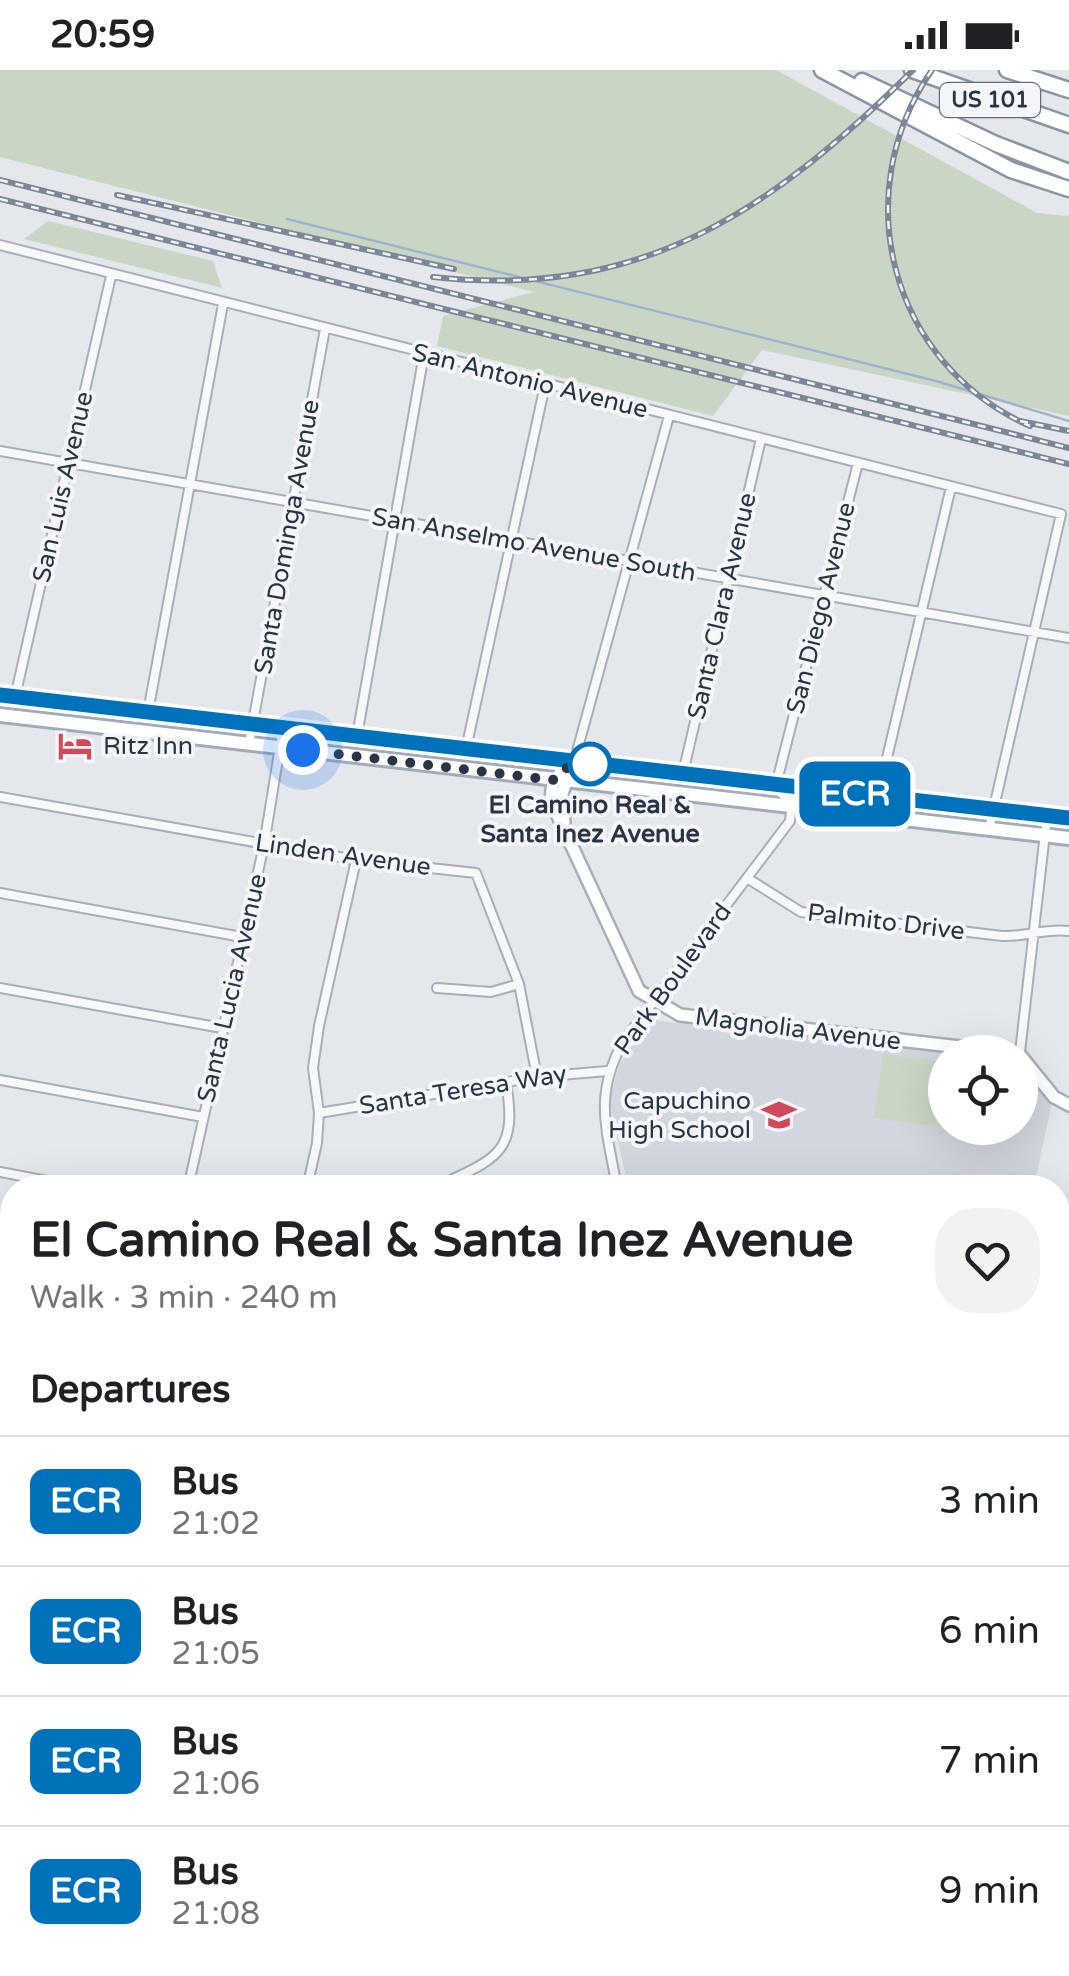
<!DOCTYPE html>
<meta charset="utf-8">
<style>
:root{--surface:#fff;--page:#f2f2f2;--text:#202124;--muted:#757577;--line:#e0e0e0}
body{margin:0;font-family:"Varela Round",sans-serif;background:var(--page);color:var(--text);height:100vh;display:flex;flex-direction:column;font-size:38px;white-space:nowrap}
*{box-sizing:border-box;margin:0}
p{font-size:32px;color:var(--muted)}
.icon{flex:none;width:55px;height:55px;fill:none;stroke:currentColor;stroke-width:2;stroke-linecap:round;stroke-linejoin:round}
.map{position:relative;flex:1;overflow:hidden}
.panel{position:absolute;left:0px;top:1105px;width:1070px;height:802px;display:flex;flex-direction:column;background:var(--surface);border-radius:40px 40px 0 0;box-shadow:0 10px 40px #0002}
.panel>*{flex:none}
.badge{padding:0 20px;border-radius:15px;font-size:35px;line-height:65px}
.controls{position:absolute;left:928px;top:965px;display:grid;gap:20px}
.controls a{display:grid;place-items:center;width:110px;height:110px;border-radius:50%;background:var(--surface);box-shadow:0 10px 40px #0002;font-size:50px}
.you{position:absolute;width:50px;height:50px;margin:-25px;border:8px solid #fff;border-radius:50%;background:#1a73e8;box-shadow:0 0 0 15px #1a73e833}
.map>.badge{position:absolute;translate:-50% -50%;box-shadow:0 0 0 5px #fff}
h2{padding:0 30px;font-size:38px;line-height:90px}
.round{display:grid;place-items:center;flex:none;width:105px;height:105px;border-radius:40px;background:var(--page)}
.summary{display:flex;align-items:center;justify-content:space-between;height:170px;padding:0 30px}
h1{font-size:48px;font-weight:800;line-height:75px}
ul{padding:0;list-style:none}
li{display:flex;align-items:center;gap:30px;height:130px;padding:0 30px;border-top:2px solid var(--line)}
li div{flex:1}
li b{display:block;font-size:38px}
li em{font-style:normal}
li .badge{min-width:110px;font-weight:700;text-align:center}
.status{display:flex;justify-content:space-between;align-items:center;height:70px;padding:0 50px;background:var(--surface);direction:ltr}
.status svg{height:28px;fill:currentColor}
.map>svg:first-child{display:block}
.built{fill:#d2d6de}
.green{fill:#c9d6c5}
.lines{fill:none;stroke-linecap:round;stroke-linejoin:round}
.stream{stroke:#9fb4cc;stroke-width:2.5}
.minor-casing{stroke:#a9aeb7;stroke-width:12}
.secondary-casing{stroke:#a9aeb7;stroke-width:16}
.primary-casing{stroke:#a3abb8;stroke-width:18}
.motorway-casing{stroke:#8b94a3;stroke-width:19}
.minor{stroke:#f7f8fa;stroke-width:8}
.secondary{stroke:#fff;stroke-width:11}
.primary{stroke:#fff;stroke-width:12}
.motorway{stroke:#fff;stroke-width:14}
.rail-casing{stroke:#7d8696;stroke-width:6}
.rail{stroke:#f4f6f9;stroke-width:2.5;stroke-dasharray:8;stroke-linecap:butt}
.line-casing{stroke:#fff;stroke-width:22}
.line{stroke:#0072bc;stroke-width:15}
.walk{stroke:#2b3445;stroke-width:10;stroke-dasharray:0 18}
.stop-dot{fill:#fff;stroke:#0072bc;stroke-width:5}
.labels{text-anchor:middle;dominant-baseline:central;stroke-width:8;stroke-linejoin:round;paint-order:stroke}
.shield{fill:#f4f6f9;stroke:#676e7b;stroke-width:2.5}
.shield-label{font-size:22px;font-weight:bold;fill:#2b3445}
.street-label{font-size:25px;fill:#2b3445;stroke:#f4f6f9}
.poi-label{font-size:25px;fill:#2b3445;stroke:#f4f6f9;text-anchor:start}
.stop-label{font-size:25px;font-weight:bold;fill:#2b3445;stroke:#f4f6f9}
</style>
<div class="status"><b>20:59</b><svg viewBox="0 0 49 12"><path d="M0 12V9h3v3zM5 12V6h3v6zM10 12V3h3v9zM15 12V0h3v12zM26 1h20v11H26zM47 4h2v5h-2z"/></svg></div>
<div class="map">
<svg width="1069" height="1906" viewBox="0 0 1069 1906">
<rect width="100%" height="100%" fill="#e4e7ec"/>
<path class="built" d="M651,950L952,982H945V1058H1020V994L1052,1032L1034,1117L628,1118L609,1026L621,992Z"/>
<path class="green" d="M0,0H776L1037,143L1069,146V346L762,280L713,346L437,276L443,246L534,222L0,87Z
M48,151L213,191L222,218L24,169Z
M883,984L945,992V1058H981L980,1062L874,1048Z
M1058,1629L1069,1631V1906H880L883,1895H1058Z"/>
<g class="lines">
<path class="stream" d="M287,149L936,311L1069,351"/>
<g class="minor-casing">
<path id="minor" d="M0,175L1061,444L989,759
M0,381L1069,568
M15,627L111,206
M148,642L223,234
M357,666L424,284
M249,674L325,259
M466,679L545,315
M574,692L669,346
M683,703L761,369
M878,726L951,417
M0,727L356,790L476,803L519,914L537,1007
M789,734L776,715L858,393
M747,808L801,842L1002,866C1027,867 1044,858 1069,861
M0,823L242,867
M0,918L222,958
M437,918L491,922L519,914
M1020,982L1047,746
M0,1010L203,1047
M319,1043L537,1007L607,1001
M0,1102L84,1118
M188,1118L264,775L283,658
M307,1118L317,1073L319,1043L313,998L319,956L356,790
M434,1118C494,1089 519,1086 506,1013
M617,1118C607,1060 593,1026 623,972L790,751L793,717
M0,1194L12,1196
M1058,1276L1069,1221
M0,1290L12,1292
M0,1386L12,1389
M0,1454L12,1437
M0,1486L12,1488
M1058,1508L1069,1511
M0,1583L12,1585
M0,1737L12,1684
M0,1857L12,1860
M322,1895L326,1906
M753,1895L757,1906
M61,1906V1895
M174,1906L176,1895
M494,1906V1895
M804,1906L814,1895"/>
</g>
<g class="secondary-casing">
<path id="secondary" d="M574,692L553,710L551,731L639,921L680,945L1004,982
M564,753L562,723L569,705
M1020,985L1054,1027L1069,1035"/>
</g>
<g class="primary-casing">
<path id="primary" d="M0,625L1069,748
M0,645L1069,768"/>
</g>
<g class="motorway-casing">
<path id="motorway" d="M822,0L1011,100L1069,119
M912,0L1069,55
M1007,0L1069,20
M862,11L996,74L1069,102"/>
</g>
<use href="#minor" class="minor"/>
<use href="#secondary" class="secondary"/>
<use href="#primary" class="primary"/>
<use href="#motorway" class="motorway"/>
<g class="rail-casing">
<path id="rail" d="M932,0C846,124 890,294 1030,356
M0,110L1069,378
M117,125L454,199
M0,129L1069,394
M433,207C642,230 772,140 913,0
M1020,351L1069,361"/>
</g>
<use href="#rail" class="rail"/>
</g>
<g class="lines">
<g class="line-casing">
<path id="line" d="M0,625L1069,748"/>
</g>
<use href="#line" class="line"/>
<path class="walk" d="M303,680L553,710L574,692L590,694"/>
</g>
<defs>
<g id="hotel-bare" transform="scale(2.7)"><path d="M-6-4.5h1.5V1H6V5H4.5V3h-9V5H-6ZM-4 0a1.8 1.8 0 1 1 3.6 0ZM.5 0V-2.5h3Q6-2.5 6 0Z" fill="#d1495b" stroke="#f4f6f9" stroke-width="2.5" paint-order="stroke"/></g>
<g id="school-bare" transform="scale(2.7)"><path d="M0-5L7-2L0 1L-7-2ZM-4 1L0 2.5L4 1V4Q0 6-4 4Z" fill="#d1495b" stroke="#f4f6f9" stroke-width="2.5" paint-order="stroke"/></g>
</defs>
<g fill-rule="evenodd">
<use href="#hotel-bare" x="75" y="676"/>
<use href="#school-bare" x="779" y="1045"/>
</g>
<circle class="stop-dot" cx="590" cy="694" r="20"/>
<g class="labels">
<rect class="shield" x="940" y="13" width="100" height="34" rx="8"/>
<g class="shield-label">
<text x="990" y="30">US 101</text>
</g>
<g class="street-label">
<text transform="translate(530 311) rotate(14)">San Antonio Avenue</text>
<text transform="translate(63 417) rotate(-77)">San Luis Avenue</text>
<text transform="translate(287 467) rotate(-80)">Santa Dominga Avenue</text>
<text transform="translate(534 475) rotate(10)">San Anselmo Avenue South</text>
<text transform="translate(722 536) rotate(-77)">Santa Clara Avenue</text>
<text transform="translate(821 538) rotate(-76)">San Diego Avenue</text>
<text transform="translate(343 785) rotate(8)">Linden Avenue</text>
<text transform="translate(886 852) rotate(7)">Palmito Drive</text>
<text transform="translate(673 909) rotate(-54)">Park Boulevard</text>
<text transform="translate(232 918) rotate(-77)">Santa Lucia Avenue</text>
<text transform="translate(798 959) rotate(7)">Magnolia Avenue</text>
<text transform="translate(463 1020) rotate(-9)">Santa Teresa Way</text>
</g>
<g class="poi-label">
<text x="103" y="676">Ritz Inn</text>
<text x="751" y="1031" text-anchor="end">Capuchino<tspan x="751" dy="29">High School</tspan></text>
</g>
<g class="stop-label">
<text x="590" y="735">El Camino Real &amp;<tspan x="590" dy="29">Santa Inez Avenue</tspan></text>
</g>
</g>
</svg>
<div class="controls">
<a><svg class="icon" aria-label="locate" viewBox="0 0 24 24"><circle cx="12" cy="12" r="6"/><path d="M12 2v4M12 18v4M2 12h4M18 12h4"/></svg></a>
</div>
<div class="you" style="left:303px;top:680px"></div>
<b class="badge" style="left:855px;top:724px;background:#0072bc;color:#fff">ECR</b>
<section class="panel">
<div class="summary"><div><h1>El Camino Real &amp; Santa Inez Avenue</h1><p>Walk · 3 min · 240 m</p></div><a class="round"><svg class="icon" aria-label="heart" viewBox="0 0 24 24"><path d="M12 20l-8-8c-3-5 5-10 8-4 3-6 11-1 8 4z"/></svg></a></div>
<h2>Departures</h2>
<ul>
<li><span class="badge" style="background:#0072bc;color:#fff">ECR</span><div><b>Bus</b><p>21:02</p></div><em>3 min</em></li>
<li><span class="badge" style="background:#0072bc;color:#fff">ECR</span><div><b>Bus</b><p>21:05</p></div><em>6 min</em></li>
<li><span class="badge" style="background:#0072bc;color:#fff">ECR</span><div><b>Bus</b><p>21:06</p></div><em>7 min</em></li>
<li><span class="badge" style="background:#0072bc;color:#fff">ECR</span><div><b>Bus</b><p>21:08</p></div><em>9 min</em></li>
</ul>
</section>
</div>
